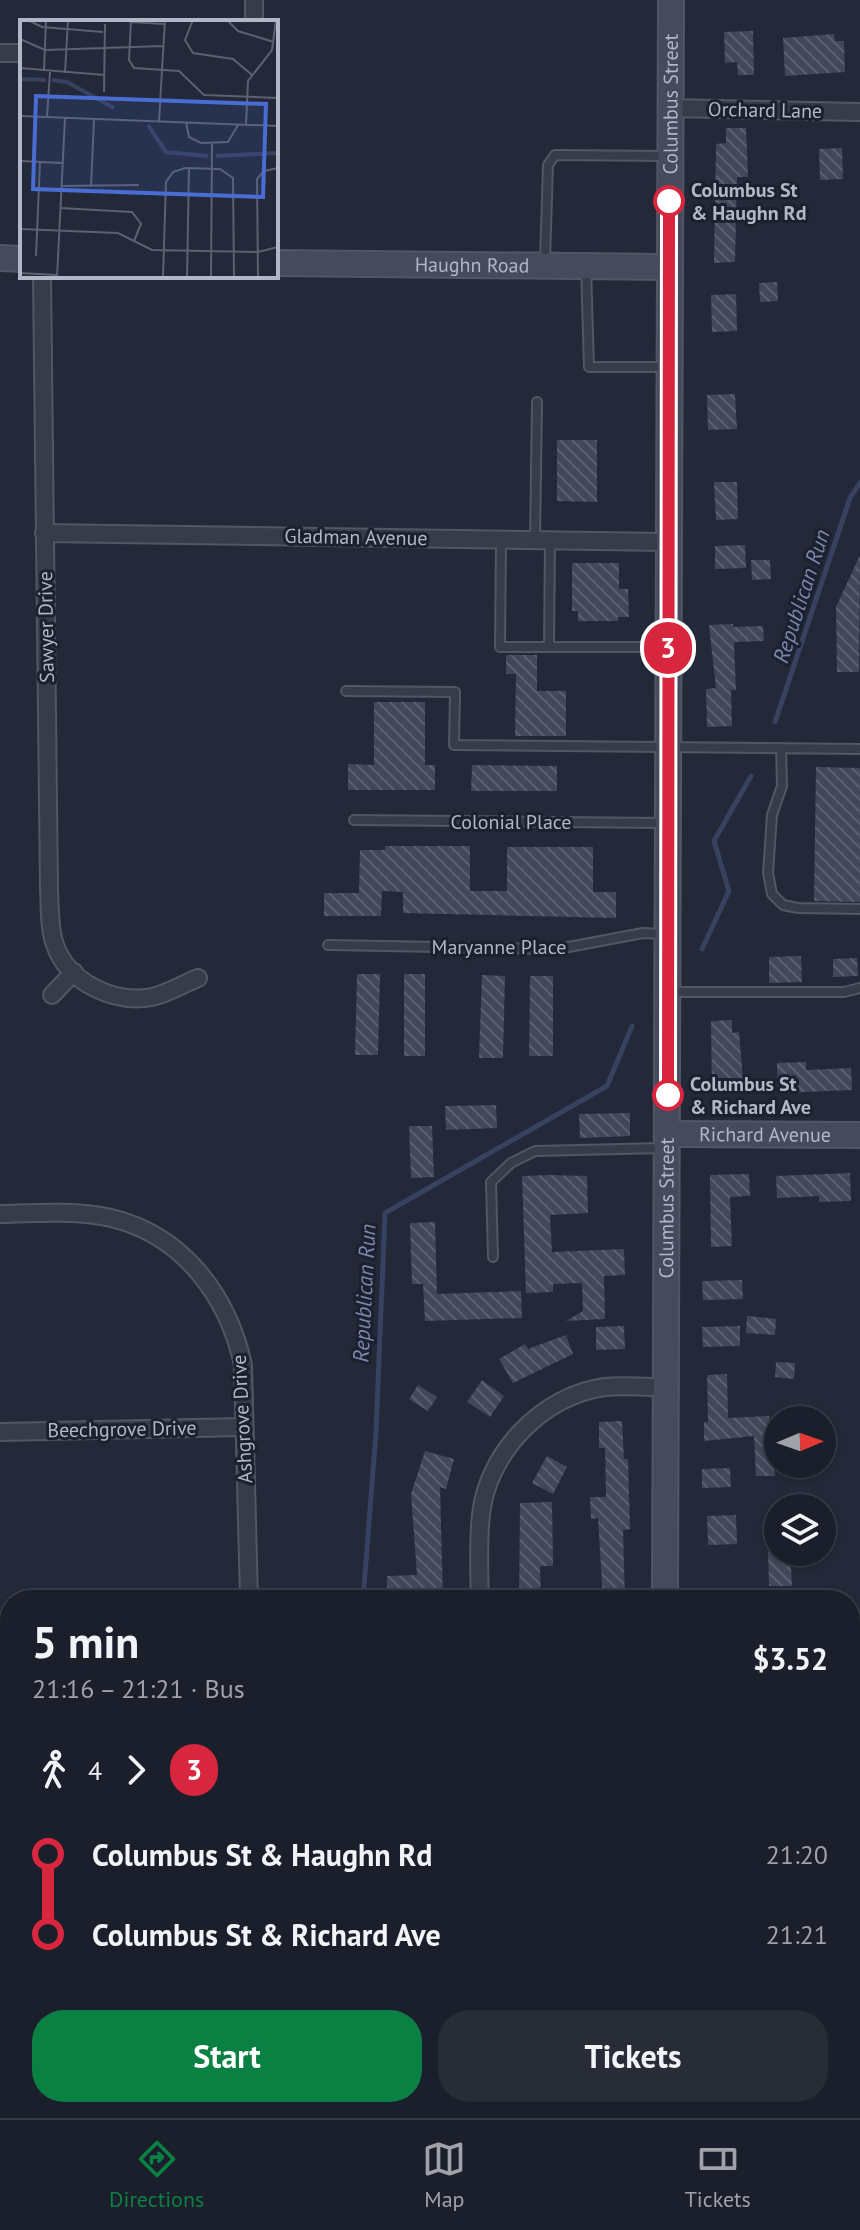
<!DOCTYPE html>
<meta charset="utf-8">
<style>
:root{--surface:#1a1f2b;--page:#272c37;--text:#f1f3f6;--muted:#9fa2a9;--line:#383d47;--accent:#0b8043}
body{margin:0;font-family:"PT Sans",sans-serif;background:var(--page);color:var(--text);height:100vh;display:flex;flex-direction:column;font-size:30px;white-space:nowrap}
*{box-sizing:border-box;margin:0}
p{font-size:26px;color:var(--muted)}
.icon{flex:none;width:44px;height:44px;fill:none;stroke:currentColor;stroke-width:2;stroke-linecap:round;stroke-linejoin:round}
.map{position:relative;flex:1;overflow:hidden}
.side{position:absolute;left:0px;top:1590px;width:860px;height:528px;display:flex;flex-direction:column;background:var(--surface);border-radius:32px 32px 0 0;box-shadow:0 2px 6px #0004,0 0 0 2px var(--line)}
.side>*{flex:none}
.badge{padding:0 16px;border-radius:26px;font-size:28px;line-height:52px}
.needle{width:52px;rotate:88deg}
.fabs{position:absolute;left:764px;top:1406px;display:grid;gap:16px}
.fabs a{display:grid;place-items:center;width:72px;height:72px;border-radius:50%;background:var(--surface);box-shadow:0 2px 6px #0004,0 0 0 2px var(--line);font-size:40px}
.map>.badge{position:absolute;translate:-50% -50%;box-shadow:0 0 0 4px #fff}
.legs{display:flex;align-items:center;gap:12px;height:88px;padding:0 32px;font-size:26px}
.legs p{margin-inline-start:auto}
.summary{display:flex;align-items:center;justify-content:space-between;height:136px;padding:0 32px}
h1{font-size:44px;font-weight:800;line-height:60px}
.primary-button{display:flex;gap:16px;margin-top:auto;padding:16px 32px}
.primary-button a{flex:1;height:92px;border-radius:32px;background:var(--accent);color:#fff;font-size:32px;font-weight:800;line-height:92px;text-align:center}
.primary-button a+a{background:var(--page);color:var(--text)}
ul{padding:0 32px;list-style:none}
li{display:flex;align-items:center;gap:28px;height:80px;font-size:30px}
li i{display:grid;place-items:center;width:12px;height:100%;margin:0 10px;background:currentColor}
li i::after{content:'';width:20px;height:20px;margin:-10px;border:6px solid;border-radius:50%;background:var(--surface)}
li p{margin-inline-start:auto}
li:first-child i{background:linear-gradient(#0000 50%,currentColor 0)}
li:last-child i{background:linear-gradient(currentColor 50%,#0000 0)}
.tabs{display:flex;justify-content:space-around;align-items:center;height:112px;border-top:2px solid var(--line);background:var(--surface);font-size:22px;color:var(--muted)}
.tabs a{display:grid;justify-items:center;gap:4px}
.tabs .current{color:var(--accent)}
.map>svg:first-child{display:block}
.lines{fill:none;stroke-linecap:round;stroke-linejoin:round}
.stream{stroke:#374160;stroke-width:5}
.building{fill:url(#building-back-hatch)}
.lane-casing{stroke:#525665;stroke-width:12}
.street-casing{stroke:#525665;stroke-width:20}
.secondary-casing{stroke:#525665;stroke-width:28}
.lane{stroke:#373b4a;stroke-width:8}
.street{stroke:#373b4a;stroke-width:16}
.secondary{stroke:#454a5d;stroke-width:24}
.line-1-casing{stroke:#fff;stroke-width:18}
.line-1{stroke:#d7263d;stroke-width:12}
.stop-1-dot{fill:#fff;stroke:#d7263d;stroke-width:4}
.labels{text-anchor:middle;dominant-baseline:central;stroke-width:6;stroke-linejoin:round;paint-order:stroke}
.street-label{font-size:20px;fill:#b2b6c6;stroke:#1c202f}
.stop-label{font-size:20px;font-weight:bold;fill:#b2b6c6;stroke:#1c202f;text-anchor:start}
.water-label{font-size:22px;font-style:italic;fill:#7b87ac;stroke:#1c202f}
.inset-river{fill:none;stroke:#374160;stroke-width:4}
.inset-road{fill:none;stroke:#5c6171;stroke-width:2}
.view{fill:#4a6dd3;fill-opacity:0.15;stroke:#4a6dd3;stroke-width:4}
.inset-edge{fill:none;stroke:#b2b6c6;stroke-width:4}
</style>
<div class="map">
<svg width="860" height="2118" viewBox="0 0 860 2118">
<defs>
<pattern id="building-back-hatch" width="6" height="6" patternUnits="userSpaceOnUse" patternTransform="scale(2)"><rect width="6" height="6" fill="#42485b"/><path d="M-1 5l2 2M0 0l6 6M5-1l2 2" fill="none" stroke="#5b6071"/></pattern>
</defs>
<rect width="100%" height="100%" fill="#232939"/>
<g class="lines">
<path class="stream" d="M775,722L850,498L860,483
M702,949L729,891L714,841L751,776
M363,1600L376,1432L385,1213L607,1086L632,1026
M398,2108L399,2118"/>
</g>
<path class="building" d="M753,31L754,75H738L737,62L725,63L724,32Z
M834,34L835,41H844L845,72L785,76L783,38Z
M726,128H746L748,177H737L735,262L714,263L716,144L726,143Z
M842,148L843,179L820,180L819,149Z
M777,282L778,301L760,302L759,283Z
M736,294L737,331L712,332L711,295Z
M735,394L737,429L708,430L707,395Z
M557,440H597V502L557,501Z
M714,482H737L738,519L716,520Z
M745,545L746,568L715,569V546Z
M860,555L859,672H837L836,607Z
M751,560H770L771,579L752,580Z
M572,563H619V589H628L629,617H618V621H578V611H572Z
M733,624V627L763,626L764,641L734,642L736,690H731L732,726L707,727L706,689L716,688L709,625Z
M506,655H537V691H566V736H515L516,674H506Z
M374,702H425V765H435V790H348V764L374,765Z
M472,765L557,766V791H471Z
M816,767L860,768V902L814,901Z
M385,846H470V891H507V847H593V892H616V918L403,913V892L382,891L381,916H324V893H359L360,850H385Z
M801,956L802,982L769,983V957Z
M857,958L858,976L833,977V959Z
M357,974H380L378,1055H355Z
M404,974H425V1056H404Z
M482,975L505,976L503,1058H479Z
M530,976H553V1056H529Z
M732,1020V1033L739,1032L744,1091L712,1092L711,1021Z
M806,1062V1070L851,1068L852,1090L778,1093L777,1063Z
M496,1105L497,1128L446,1130L445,1106Z
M630,1113V1136L580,1138L579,1114Z
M409,1126H432L434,1177L411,1178Z
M850,1173L851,1201L819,1202V1196L777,1198L776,1176Z
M749,1174L750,1196L730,1197L732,1246L711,1247L710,1175Z
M549,1175L587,1176L588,1213L550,1215L552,1252L624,1249L625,1275L604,1276L605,1319L566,1321L583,1311L582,1283L553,1284V1292L526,1293L522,1176Z
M435,1222L437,1294L521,1291L522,1318L425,1321L423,1284H412L410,1223Z
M742,1280L743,1299L703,1300L702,1281Z
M747,1316L776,1319L775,1335L746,1333Z
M624,1326L625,1349L596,1350V1327Z
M740,1326V1346L703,1347L702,1327Z
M566,1335L573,1354L513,1383L499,1359L525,1344L528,1349Z
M776,1362L795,1363L794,1379L775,1377Z
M727,1374L728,1418L769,1416L775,1476H756L754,1436L704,1441V1422H708L707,1375Z
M482,1380L504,1396L490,1417L467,1402Z
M418,1385L437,1397L428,1411L409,1399Z
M622,1421L624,1459H628L630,1529L623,1530L625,1600H603L598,1518L591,1519L590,1497H606L605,1448H599V1422Z
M425,1451L454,1459L446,1489L440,1487L443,1600H416V1592L387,1593V1576L417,1575L411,1494Z
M547,1456L567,1467L553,1494L532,1483Z
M730,1468L731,1487L702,1488V1469Z
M552,1502L553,1566H540L541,1600H519L520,1503Z
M736,1515L737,1544L708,1545L707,1516Z
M768,1552H784L785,1566H791L792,1586H769Z"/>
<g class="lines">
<g class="lane-casing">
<path id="lane" d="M545,261L548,165L555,155L669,156
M586,267L589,367H666
M501,539L500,647H667
M535,539L537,402
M549,647L550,540
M346,691L455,692L454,745L860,749
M781,748L782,786L772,815L768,873L772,894L783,905L798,908L860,909
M354,820L663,823
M328,945L558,949L643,933L663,934
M669,992H844L860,988
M493,1257L491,1182L511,1163L535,1151L663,1148
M537,2108L545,2117L660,2115"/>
</g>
<g class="street-casing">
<path id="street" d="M254,22V0
M0,53H22
M670,108L860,112
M42,276L49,889C50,907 49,928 55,945C68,982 113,1004 152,997C167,994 183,984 198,978
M44,533L667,542
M52,995L74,972
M0,1214C36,1213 75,1210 111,1218C183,1235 228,1296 243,1365L249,1600
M0,1432L244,1427
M480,1600C479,1572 478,1542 481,1514C488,1452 543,1395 605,1387C625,1385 646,1387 666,1388
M0,1648H10
M0,1866H10
M850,1944H860
M240,2108L247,2118
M7,2118L8,2064"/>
</g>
<g class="secondary-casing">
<g id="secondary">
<path d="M0,258L22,259"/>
<path id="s1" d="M276,263L668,267"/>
<path id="s2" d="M669,1134L860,1135"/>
<path id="s3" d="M665,1600L671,0"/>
<path d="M663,2118V2108"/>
</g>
</g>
<use href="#lane" class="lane"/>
<use href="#street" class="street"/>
<use href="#secondary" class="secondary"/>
</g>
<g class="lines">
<g class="line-1-casing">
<path id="line-1" d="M668,1095L669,201"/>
</g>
<use href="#line-1" class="line-1"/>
</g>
<g class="stop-1-dot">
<circle cx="669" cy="201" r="14"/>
<circle cx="668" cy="1095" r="14"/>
</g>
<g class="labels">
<g class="street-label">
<text stroke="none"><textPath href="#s3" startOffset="1496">Columbus Street</textPath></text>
<text transform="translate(765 110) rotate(1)">Orchard Lane</text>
<text stroke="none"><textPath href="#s1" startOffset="196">Haughn Road</textPath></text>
<text transform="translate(356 537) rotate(1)">Gladman Avenue</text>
<text transform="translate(46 627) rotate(-91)">Sawyer Drive</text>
<text x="511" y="822">Colonial Place</text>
<text x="499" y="947">Maryanne Place</text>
<text stroke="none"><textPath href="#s2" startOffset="96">Richard Avenue</textPath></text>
<text stroke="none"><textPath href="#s3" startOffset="392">Columbus Street</textPath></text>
<text transform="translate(242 1419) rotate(-93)">Ashgrove Drive</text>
<text transform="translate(122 1429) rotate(-1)">Beechgrove Drive</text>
</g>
<g class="stop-label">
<text x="691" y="190">Columbus St<tspan x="691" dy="23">&amp; Haughn Rd</tspan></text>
<text x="690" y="1084">Columbus St<tspan x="690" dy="23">&amp; Richard Ave</tspan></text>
</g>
<g class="water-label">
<text transform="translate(801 596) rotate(-72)">Republican Run</text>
<text transform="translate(364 1293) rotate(-87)">Republican Run</text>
</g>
</g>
<g transform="translate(20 20)">
<rect width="258" height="258" fill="#232939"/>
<path class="inset-river" d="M0,59L26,60M32,60L47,62L94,88M128,105L146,132L188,136M196,136L258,133"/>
<path class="inset-road" d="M8,0L22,7L83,12M111,0L109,40L114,48L159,51L184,75L258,78M173,0L165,20L173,33L213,39L232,55M207,0L218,11L254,22M111,2L144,4M0,19L25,30L143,26M0,48L85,55M24,51L26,0M45,53L48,0M84,72L85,4M0,96L258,106M27,97L30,52M139,101L145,0M166,102L169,117L181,123L208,122L218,105M226,105L228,61L252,30L256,0M0,141L42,143M41,166L119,165M71,167L74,99M40,188L112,192L121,204L114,221M0,209L98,213L132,230L238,232L258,227M16,236L20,142M0,253L37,255M37,258L45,98M143,258L146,162L153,152L165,148L200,149L213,158L214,258M167,258L169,148M191,258L192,123M238,258L237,159L244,151L258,148"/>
<path class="view" d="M16,76L246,84L243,177L13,169Z"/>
<rect width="258" height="258" class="inset-edge"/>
</g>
</svg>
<div class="fabs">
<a><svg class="needle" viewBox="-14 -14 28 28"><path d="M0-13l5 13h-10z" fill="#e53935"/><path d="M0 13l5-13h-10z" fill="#9fa2a9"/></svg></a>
<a><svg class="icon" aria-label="layers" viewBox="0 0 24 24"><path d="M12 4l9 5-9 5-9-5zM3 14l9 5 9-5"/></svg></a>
</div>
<b class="badge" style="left:668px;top:648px;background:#d7263d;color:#fff">3</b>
<section class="side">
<div class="summary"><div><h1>5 min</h1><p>21:16 – 21:21 · Bus</p></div><b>$3.52</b></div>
<div class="legs"><svg class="icon" aria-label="walk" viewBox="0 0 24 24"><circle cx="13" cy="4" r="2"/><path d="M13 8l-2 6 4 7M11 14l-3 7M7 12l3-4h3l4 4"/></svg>4<svg class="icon" aria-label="forward" viewBox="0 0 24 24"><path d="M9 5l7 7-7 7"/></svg><b class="badge" style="background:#d7263d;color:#fff">3</b></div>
<ul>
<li><i style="color:#d7263d"></i><b>Columbus St &amp; Haughn Rd</b><p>21:20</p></li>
<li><i style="color:#d7263d"></i><b>Columbus St &amp; Richard Ave</b><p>21:21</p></li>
</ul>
<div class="primary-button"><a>Start</a><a>Tickets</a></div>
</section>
</div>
<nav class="tabs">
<a class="current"><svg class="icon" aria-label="directions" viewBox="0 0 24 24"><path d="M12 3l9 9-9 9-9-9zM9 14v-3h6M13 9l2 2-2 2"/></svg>Directions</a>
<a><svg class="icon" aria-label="map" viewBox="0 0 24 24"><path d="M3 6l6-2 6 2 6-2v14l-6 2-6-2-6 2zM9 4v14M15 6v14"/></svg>Map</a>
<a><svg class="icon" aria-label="tickets" viewBox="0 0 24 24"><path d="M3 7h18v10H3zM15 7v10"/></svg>Tickets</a>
</nav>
